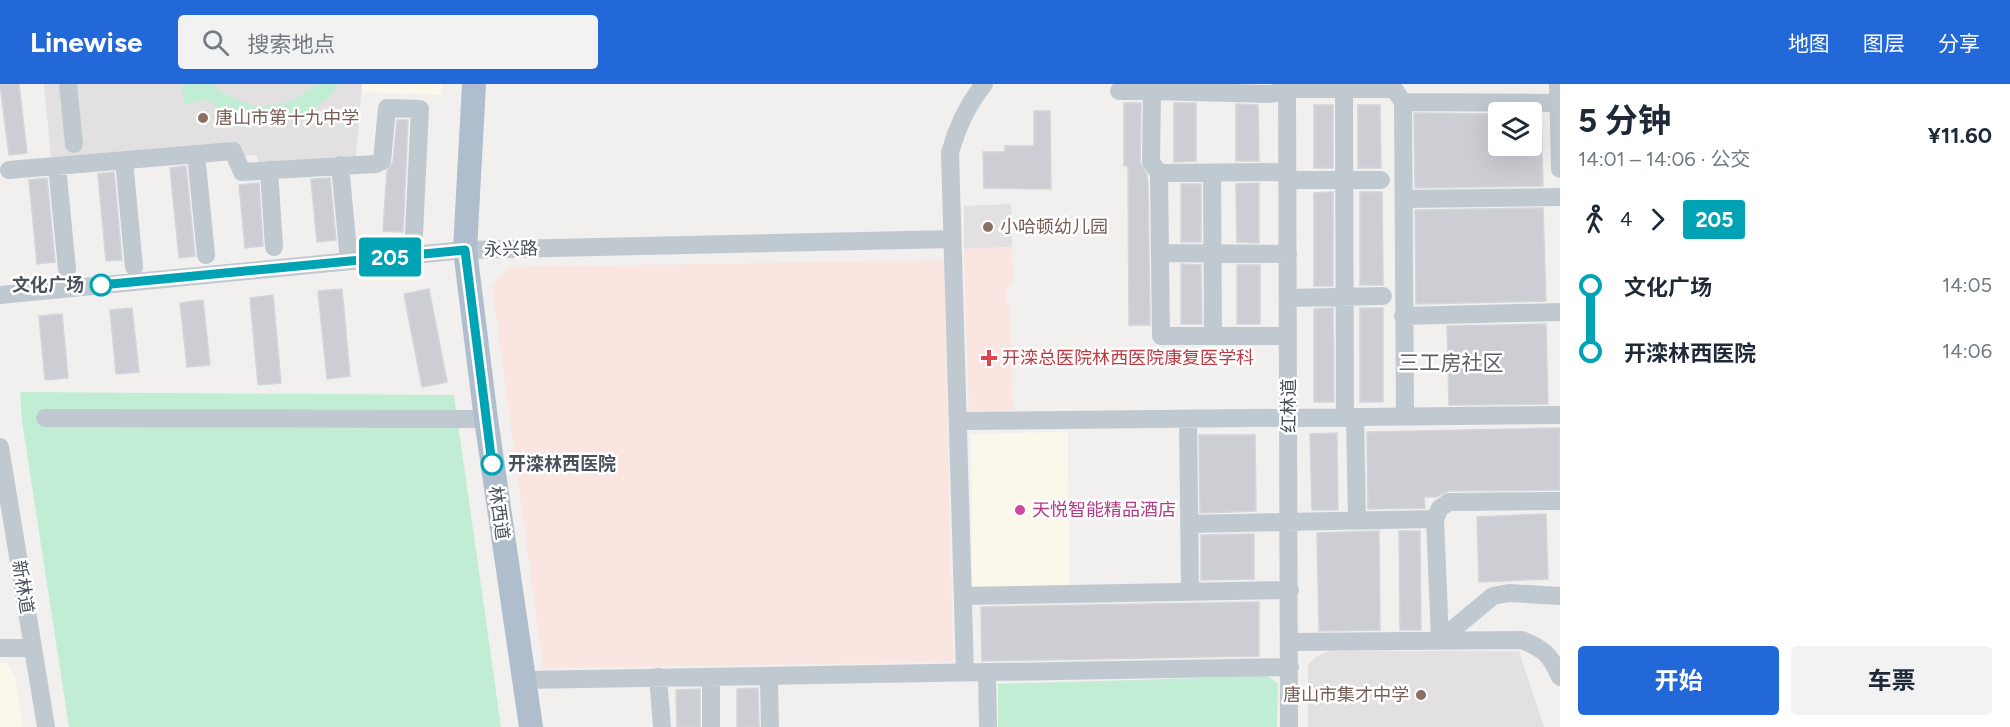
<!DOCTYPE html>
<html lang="zh">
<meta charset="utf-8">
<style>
:root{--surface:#fff;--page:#f2f2f3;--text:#1f2937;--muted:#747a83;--accent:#2268d9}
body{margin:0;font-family:Figtree,"Noto Sans SC",sans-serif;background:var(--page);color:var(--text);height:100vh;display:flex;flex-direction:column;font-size:22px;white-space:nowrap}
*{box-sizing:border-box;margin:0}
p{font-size:20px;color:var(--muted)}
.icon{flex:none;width:33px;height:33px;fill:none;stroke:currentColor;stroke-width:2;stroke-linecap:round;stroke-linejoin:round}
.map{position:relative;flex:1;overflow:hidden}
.details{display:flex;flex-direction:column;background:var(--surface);width:450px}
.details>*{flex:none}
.badge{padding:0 12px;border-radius:4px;font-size:21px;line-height:39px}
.controls{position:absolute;left:1488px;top:18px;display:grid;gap:12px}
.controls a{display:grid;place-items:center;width:54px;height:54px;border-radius:6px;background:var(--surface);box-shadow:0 6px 24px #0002;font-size:30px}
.map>.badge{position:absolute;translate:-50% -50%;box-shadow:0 0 0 3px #fff}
.legs{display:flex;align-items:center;gap:9px;height:66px;padding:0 18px;font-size:20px}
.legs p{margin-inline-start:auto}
.headline{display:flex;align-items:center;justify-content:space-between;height:102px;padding:0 18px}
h1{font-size:33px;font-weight:700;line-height:45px}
.action{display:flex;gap:12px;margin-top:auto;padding:12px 18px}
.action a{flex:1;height:69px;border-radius:6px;background:var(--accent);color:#fff;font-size:24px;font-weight:700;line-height:69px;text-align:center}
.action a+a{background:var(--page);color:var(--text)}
ul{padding:0 18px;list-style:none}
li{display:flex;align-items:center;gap:21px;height:66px;font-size:22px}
li i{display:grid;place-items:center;width:9px;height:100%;margin:0 8px;background:currentColor}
li i::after{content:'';width:15px;height:15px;margin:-8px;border:4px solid;border-radius:50%;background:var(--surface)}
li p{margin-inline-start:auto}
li:first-child i{background:linear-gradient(#0000 50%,currentColor 0)}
li:last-child i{background:linear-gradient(currentColor 50%,#0000 0)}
header{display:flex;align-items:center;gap:36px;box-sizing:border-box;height:84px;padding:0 30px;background:var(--accent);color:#fff}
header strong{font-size:28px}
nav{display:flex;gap:33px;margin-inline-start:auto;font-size:21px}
.search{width:420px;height:54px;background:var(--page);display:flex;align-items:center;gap:15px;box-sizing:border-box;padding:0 21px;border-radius:6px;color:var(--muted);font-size:22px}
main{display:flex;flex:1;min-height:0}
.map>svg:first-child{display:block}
.commercial{fill:#fbf7ea}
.education{fill:#e3e0e1}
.medical{fill:#fae5e1}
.green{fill:#c0edd4}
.building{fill:#ccced4;stroke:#d4d5da;stroke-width:1.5}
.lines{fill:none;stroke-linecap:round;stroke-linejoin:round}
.minor{stroke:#c0c9d0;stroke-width:18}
.major{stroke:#b0bdcd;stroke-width:24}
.line-1-casing{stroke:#fff;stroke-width:14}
.line-1{stroke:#00a3b4;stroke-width:9}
.education-dot{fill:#8d6e63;stroke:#fff;stroke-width:2}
.stop-1-dot{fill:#fff;stroke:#00a3b4;stroke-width:3}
.health-dot{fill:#e0444e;stroke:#fff;stroke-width:2}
.hotel-dot{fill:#d1479c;stroke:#fff;stroke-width:2}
.labels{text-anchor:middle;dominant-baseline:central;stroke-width:5;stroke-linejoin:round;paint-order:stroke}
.education-label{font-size:18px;fill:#785e54;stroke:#fff;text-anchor:start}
.street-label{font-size:18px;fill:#48515c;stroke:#fff}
.stop-label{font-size:18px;font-weight:bold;fill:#48515c;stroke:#fff;text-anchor:end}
.health-label{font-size:18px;fill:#be3a42;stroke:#fff;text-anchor:start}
.hotel-label{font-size:18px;fill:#b23c85;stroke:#fff;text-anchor:start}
.quarter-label{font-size:21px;fill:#5c5f64;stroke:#fff}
</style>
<header>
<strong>Linewise</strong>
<div class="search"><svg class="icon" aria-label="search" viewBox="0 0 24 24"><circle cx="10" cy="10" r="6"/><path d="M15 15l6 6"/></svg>搜索地点</div>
<nav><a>地图</a><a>图层</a><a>分享</a></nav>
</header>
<main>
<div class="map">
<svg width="1560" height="643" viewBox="0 0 1560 643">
<rect width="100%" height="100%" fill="#f2efef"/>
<path class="commercial" d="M362,0H442L441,11L362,8Z
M1068,348L1069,502L972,503L971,350Z
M0,579H7L15,593L23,643H0Z"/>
<path class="education" d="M44,0H362L356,74L258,80L257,71L241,72L240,61L52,82Z
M1011,120L1012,163L964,165V122Z
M1328,567H1519L1544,643H1308V580L1316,573Z"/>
<path class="medical" d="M1012,163L1013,197L1006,206L1005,212L1010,223L1013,326L969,328L964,165Z
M944,176L953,578L543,584L492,201L509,183Z"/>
<path class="green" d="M182,0H212L228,12L245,19L261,23L290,18L319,0H339C308,46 248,44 207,16L184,20Z
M20,308L454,311L501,643H69L22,337Z
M1267,592L1278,599L1277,643H998V600Z"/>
<path class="building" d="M0,0H19L27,69L9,71Z
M1124,19H1141L1140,78L1147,91L1148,101L1150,241H1129L1128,82H1124Z
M1174,19H1196V77L1174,78Z
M1236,20L1258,21L1259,77H1236Z
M1314,21H1333V84H1314Z
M1358,21H1380L1381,84H1358Z
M1034,27H1050L1051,105L984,104L983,68H1005V62H1034Z
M1414,29L1498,30V62H1532V30H1541L1543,102L1415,104Z
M397,36H408L403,148L383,147L387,87L393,78Z
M186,82L195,172L179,174L170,84Z
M114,88L122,176L106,177L98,90Z
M47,94L55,178L37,180L29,96Z
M330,94L336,156L317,158L311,95Z
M259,99L263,162L245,164L239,101Z
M1259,99V159L1237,158L1236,100Z
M1181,100H1201V158H1181Z
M1333,108V202H1314V109Z
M1360,108H1382L1383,201H1360Z
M1543,124L1546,217L1416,220L1415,126Z
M1181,180L1201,181L1202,240H1181Z
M1237,181H1260V240H1237Z
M342,205L350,292L327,295L318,207Z
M429,205L447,298L422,303L404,210Z
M273,211L281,299L258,301L250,214Z
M203,216L210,281L187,283L180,219Z
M132,224L139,288L116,290L110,226Z
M1333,224L1334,318H1314V225Z
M1360,224H1383V318H1360Z
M62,230L68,294L45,296L39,232Z
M1546,240L1548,320L1449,321L1447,242Z
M1560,344V406L1449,407L1436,413H1424L1425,424L1368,425L1367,348Z
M1337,349L1338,426H1312L1310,350Z
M1199,351H1255L1256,427L1200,429Z
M1546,430L1548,495L1479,498L1477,433Z
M1379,447L1380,546L1319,547L1317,449Z
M1399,447H1420L1421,546H1400Z
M1254,450V495L1201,496V451Z
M1259,518V572L982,577L981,523Z
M758,604L759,643H737V605Z
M700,605V643H677L676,606Z"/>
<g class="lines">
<path class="minor" d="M68,0L74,60
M1152,0V7L1271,10L1287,5H1394L1403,18L1405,332
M1287,0L1289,643
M1558,0L1560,85
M1344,4L1345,333
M1119,7H1152L1151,78L1159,89L1161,252H1288
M1403,18L1559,19
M196,70L206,171
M124,76L134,183
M340,81L349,177
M57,82L67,185
M9,86L233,67L242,88L376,80L382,77L387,24L420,25L413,171
M269,86L274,163
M1159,89L1287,88
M1212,89L1213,252
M1287,96H1381
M1404,115L1560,113
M1160,169L1288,170
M0,211L465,166L952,155
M1288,214L1383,212
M1403,232L1560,228
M1355,333L1357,436
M45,334L486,335
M1188,335L1190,508
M958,337L1560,331
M0,363L46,643
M1189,440L1435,435
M963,512L1290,506
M1440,556L1435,435L1440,424L1449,418L1560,417
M1440,556L1493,512L1509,509L1560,512
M1290,558L1522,556C1544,565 1550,570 1560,593
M0,564H33
M987,588L988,643
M965,589L950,69C957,43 967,21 984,0
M658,593L662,643
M523,596L1290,583
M769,601L770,643
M711,643V603"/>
<path class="major" d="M474,0L465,166L486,335L531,643"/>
</g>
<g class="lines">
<g class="line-1-casing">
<path id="line-1" d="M101,201L465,166L492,380"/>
</g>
<use href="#line-1" class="line-1"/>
</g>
<g class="education-dot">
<circle cx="203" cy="34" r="6"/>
<circle cx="988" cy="143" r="6"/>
<circle cx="1421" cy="611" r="6"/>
</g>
<g class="stop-1-dot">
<circle cx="101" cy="201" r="10"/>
<circle cx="492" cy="380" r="10"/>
</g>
<path class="health-dot" d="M986 265h6v6h6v6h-6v6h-6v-6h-6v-6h6z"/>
<circle class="hotel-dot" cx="1020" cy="426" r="6"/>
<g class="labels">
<g class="education-label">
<text x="215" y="34">唐山市第十九中学</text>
<text x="1000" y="143">小哈顿幼儿园</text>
<text x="1409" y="611" text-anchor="end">唐山市集才中学</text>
</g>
<g class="street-label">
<text transform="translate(511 165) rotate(-1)">永兴路</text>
<text transform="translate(1289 322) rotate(-90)">红林道</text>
<text transform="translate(499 429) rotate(82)">林西道</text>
<text transform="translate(23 503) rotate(81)">新林道</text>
</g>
<g class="stop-label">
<text x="84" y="201">文化广场</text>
<text x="508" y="380" text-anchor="start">开滦林西医院</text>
</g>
<g class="health-label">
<text x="1002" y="274">开滦总医院林西医院康复医学科</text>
</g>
<g class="hotel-label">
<text x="1032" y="426">天悦智能精品酒店</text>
</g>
<g class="quarter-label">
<text x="1451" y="278">三工房社区</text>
</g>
</g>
</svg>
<div class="controls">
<a><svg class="icon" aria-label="layers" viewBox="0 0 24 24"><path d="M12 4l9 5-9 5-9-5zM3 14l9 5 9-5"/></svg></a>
</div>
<b class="badge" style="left:390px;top:173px;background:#00a3b4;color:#fff">205</b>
</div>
<section class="details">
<div class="headline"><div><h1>5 分钟</h1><p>14:01 – 14:06 · 公交</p></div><b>¥11.60</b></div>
<div class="legs"><svg class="icon" aria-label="walk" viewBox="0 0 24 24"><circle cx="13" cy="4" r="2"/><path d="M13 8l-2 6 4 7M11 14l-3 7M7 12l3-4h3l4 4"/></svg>4<svg class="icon" aria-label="forward" viewBox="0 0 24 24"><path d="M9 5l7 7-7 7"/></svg><b class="badge" style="background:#00a3b4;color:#fff">205</b></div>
<ul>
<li><i style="color:#00a3b4"></i><b>文化广场</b><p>14:05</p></li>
<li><i style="color:#00a3b4"></i><b>开滦林西医院</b><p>14:06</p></li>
</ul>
<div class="action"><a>开始</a><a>车票</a></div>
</section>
</main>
